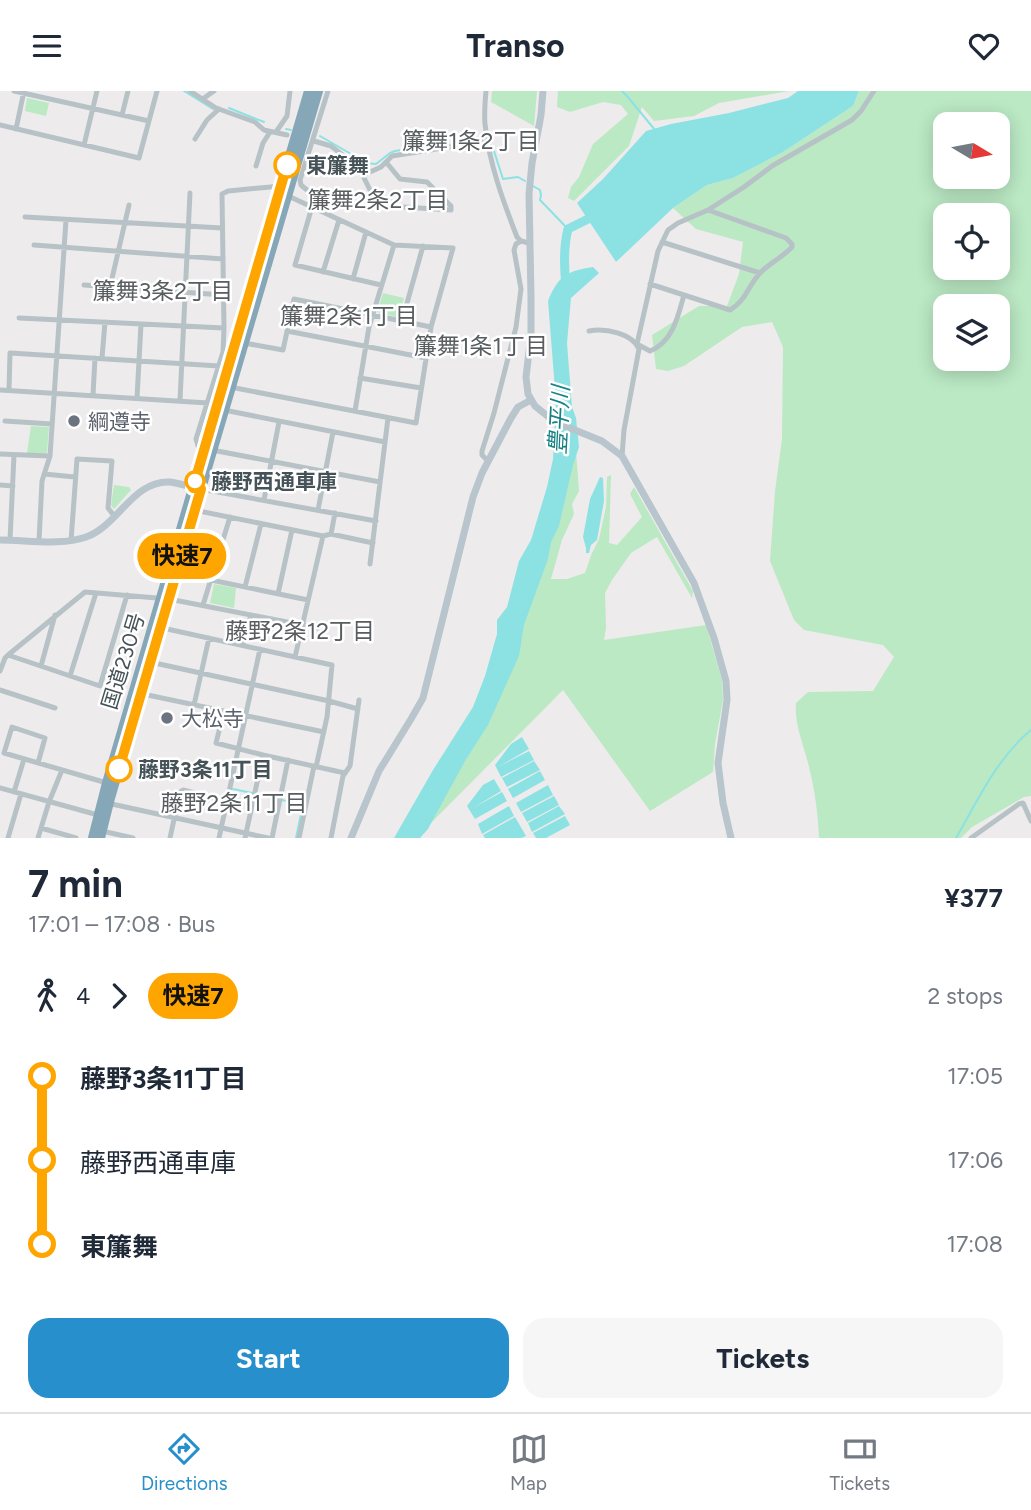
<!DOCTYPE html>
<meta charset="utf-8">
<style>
:root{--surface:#fff;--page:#f6f6f7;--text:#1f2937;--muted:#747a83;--line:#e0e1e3;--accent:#278fcb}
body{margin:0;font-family:Figtree,"Noto Sans JP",sans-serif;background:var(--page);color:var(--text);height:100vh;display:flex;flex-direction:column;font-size:26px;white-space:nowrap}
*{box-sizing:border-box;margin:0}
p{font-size:23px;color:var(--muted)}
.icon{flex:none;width:38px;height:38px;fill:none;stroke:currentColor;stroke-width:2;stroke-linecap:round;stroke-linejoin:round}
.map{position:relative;height:747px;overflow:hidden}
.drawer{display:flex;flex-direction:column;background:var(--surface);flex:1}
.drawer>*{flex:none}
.badge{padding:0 14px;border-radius:23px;font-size:24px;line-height:46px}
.needle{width:46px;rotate:100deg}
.controls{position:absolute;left:933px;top:21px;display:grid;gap:14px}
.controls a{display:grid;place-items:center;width:77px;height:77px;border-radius:14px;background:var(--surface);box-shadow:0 4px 18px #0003;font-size:35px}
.map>.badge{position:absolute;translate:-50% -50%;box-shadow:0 0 0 4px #fff}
.legs{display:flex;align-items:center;gap:10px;height:77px;padding:0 28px;font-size:23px}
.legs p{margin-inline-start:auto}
.summary{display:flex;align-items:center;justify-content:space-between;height:119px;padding:0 28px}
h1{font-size:38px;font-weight:700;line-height:52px}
.action{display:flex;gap:14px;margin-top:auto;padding:14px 28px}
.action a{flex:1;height:80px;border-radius:21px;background:var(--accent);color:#fff;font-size:28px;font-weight:700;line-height:80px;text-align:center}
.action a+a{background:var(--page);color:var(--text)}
ul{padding:0 28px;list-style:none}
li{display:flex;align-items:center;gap:24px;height:84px;font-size:26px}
li i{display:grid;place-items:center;width:10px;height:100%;margin:0 9px;background:currentColor}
li i::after{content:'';width:18px;height:18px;margin:-9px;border:5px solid;border-radius:50%;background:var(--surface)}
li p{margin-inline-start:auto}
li:first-child i{background:linear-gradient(#0000 50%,currentColor 0)}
li:last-child i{background:linear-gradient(currentColor 50%,#0000 0)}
header{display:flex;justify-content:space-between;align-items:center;height:91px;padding:0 28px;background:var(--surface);font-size:32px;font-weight:700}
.dock{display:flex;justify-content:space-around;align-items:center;height:98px;border-top:2px solid var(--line);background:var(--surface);font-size:19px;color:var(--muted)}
.dock a{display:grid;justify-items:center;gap:4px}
.dock .on{color:var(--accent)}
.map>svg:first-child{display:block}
.green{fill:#bbe9c4;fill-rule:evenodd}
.water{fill:#8ce2e3}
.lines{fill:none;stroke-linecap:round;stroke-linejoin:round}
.stream{stroke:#8ce2e3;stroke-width:2}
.river{stroke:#8ce2e3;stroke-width:9}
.street{stroke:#b7c2c7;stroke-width:5}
.secondary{stroke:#b8c5cc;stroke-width:7}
.highway{stroke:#86a7b7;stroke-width:10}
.line-1-casing{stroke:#fff;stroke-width:16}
.line-1{stroke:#ffa500;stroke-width:10}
.stop-1-dot{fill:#fff;stroke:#ffa500;stroke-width:3.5}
.worship-dot{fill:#6b7280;stroke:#fff;stroke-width:2.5}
.labels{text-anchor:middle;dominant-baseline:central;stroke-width:5;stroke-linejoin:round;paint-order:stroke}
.stop-label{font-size:21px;font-weight:bold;fill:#455257;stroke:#fff;text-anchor:start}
.worship-label{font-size:21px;fill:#5b616d;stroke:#fff;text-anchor:start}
.street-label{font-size:21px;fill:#455257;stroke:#fff}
.neighbourhood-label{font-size:23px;fill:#585d5f;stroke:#fff}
.water-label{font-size:23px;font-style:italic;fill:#168183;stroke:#fff}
</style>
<header><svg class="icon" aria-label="menu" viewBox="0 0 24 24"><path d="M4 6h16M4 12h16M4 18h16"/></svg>Transo<svg class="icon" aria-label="heart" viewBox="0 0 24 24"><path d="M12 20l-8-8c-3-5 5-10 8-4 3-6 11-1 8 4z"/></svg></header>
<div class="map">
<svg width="1031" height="747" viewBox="0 0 1031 747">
<rect width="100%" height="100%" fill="#eeebec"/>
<path class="green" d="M492,0H537L534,35L491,11Z
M558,0H789L719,12L694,25L654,30L642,16L629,55L574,110L568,107L571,96L579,86L593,53L628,23L621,14L603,11L570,21L557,16Z
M859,0H1031V705L1024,706L972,736L961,747H819C818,723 815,700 809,676C804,654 794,634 796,612L808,601L873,600L894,566L883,554L804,539L794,529L770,470L775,400L782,348L783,256L772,231L742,236L684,275L668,280L656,278L652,244L699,215H727L739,183L743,151L696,138L673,117L707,94L733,87L783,61L853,15ZM945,33H998V86H945ZM945,124H998V177H945ZM945,215H998V268H945Z
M27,7L49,12L46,25L25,20Z
M383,202L404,207L400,225L396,226L377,221Z
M31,335L49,336L47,361L45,363L27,362Z
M575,347L579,400L572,413L574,423L562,449L551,488H567L585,482L592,462L599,448L606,416L607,386L611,384L609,452L617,454L642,426L630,403L634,396L693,500L692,507L657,446L631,462L612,489L605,502L606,537L604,549L706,534L722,589L723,609L715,653L713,681L650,720L563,599L428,735L511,574Z
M114,394L129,396L131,399L114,418L111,414Z
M214,493L236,497L234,517L210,512Z"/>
<path class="water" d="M798,0H859L853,15L783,61L733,87L707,94L673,117L616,171L577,112L603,88L646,40L671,33L729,22L788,7Z
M593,176L599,182L571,207L567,252L572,316L576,327L579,356L573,374L559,435L551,451L548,468L524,534L519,565L488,634L465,670L428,738L420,747H394L433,679L473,616L485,585L497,543V529L507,516L519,470L531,449L547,396L553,368L556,311L548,210C558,185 567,180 593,176Z
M600,386L603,387L604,410L597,449L591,454L589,462H586V457L583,446L590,408Z
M522,646L529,658L498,676L529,660L534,669L501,686L495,674L511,653Z
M534,670L540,679L507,696L502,687Z
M540,680L545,689L513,707L508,698Z
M494,688L501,700L473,717L502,701L507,710L475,728L467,715L483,694Z
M548,694L553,704L521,721L516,712Z
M554,705L559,714L527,731L522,722Z
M509,715L514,725L482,743L478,733Z
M559,715L565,723L532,741L528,732Z
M565,725L570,734L546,747H536L533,742Z
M515,726L526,745L521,747H485L483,744Z"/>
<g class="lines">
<path class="stream" d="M184,0L213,18
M622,0L627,5L655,39
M229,17L264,31
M286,38L291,39
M320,45L351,63
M471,47H481L483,49
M490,55L493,57L503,88L518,86L525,90
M366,72L376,73L390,62L395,60L443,52
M533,95L540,99L541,104L540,109L568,138
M233,698L252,702
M258,704L277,708
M282,709L303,714L296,747
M956,747C978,709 997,667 1031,639"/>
<path class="river" d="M566,195C564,176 563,157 568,138L598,123"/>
<path class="street" d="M14,0L149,30
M190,0L216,17L255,31L264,39L287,44
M328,0L300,89L301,94L313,104L314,109L295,174L381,194
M486,0C485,11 484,22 485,33C489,72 503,110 517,146L521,150L529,152
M204,7L214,0
M122,24L128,0
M0,34L139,67L157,0
M16,38L24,0
M276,41L287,25L290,0
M195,48L207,29L219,18
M314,50L331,55L349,69L370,81L381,76L392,65L487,50
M84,54L97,0
M256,75L263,52L270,41
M367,79L364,87L374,107L387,115L451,119V115L427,91L400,88L386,71
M25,126L222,137
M662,151L760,182
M34,154L223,168
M323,181L339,129
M353,188L366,141
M650,193L730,219C747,209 748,194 761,181C771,171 783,166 792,156V153L786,147L708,119
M84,194L223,204
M110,196L129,114
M684,204C678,225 673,251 650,260L637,253L658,160L668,139L678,132L708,119L744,96L772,75L852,29L861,20L874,0
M19,227L224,237L223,261L196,348L199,358L205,361
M402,230L423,155
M224,237L222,103L228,100L281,95
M287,240L426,267
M589,240C605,237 632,242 639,258L624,339L622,365
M244,252L283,259L294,208L431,236
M102,267L105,231
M360,287L421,297
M230,296L416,332L431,236L453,157L394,154L286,104
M0,299L208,312
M9,299L10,262L219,275
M93,304L95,267
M137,307L141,233
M180,309L190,102
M224,319L385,351
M355,320L369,236L394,154
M5,330L52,333
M212,359L380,391
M0,363L50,365
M488,370L482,364V360L494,322L516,236L521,198L514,159L516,153L521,150
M44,383L75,386
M0,394L13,395
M201,398L376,430
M264,409L279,331
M318,419L333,341
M331,443L335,422
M323,445L331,443L373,452
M10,449L14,364
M39,450L42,390L50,365L66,129
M71,450L77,368L112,370L108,417L115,426
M370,473L388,327
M211,489L308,509
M245,496L261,433
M278,503L292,439
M203,514L230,426
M158,536L295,566L323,445L194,419
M243,554L251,524
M8,564L100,595L127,504
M295,566L332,574L327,626L316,676
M150,571L329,610L358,618
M41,575L55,524
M0,580L5,567L8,564L85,501L169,508L318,537
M70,585L96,502
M0,599L55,617
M138,602L324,641
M194,614L209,547
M224,620L216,652L263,664L345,682
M38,672L45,647L12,636L4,662L107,692
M0,697L98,724
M14,701L24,668
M107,712L268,747
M41,737L76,747
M102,740L133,747
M8,747L21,703
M38,747L49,711L62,679
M170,747L180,701L183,699L227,710
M219,747L260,558
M245,747L263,664
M272,747L288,669
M299,747L314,675
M331,747L343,685L350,675L359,609
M971,747L1019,713L1023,712L1031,730"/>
<path class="secondary" d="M543,0L541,24L532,72L529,103L531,206V244L526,286L528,303L535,315L555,331L602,350L622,365L694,492L714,547L726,590L727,609L718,672L723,712L731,747
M0,449C27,449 61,455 86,446C118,435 133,389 170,391C178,392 187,395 196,397
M351,747L379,680L411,628L423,607L473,406L482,382L511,327L518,316L531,309"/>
<path class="highway" d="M93,747L107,692L309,0
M100,747L110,707L318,0"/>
</g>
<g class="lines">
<g class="line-1-casing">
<path id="line-1" d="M119,678L201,398L193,397L287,74"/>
</g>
<use href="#line-1" class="line-1"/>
</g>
<g class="stop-1-dot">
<circle cx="287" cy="74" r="12"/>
<circle cx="195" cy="390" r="9"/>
<circle cx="119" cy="678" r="12"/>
</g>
<g class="worship-dot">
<circle cx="74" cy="330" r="7"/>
<circle cx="167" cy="627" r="7"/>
</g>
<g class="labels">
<g class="stop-label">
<text x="306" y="74">東簾舞</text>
<text x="211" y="390">藤野西通車庫</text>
<text x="138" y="678">藤野3条11丁目</text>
</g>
<g class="worship-label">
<text x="88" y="330">綱遵寺</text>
<text x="181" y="627">大松寺</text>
</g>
<g class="street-label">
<text transform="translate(123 570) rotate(-73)">国道230号</text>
</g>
<g class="neighbourhood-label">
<text x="471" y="50">簾舞1条2丁目</text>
<text x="378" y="109">簾舞2条2丁目</text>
<text x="163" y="200">簾舞3条2丁目</text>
<text x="349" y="225">簾舞2条1丁目</text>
<text x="481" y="255">簾舞1条1丁目</text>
<text x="300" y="540">藤野2条12丁目</text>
<text x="234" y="712">藤野2条11丁目</text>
</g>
<g class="water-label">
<text transform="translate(559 329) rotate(-87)">豊平川</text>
</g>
</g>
</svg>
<div class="controls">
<a><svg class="needle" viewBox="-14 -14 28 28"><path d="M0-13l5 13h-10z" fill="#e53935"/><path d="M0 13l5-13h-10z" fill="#747a83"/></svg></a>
<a><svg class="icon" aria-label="locate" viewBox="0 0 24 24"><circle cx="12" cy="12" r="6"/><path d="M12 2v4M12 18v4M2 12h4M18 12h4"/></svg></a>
<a><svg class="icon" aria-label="layers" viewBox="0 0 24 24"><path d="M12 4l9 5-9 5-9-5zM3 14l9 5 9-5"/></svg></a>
</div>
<b class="badge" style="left:182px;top:465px;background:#ffa500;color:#111">快速7</b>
</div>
<section class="drawer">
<div class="summary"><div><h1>7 min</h1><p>17:01 – 17:08 · Bus</p></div><b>¥377</b></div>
<div class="legs"><svg class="icon" aria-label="walk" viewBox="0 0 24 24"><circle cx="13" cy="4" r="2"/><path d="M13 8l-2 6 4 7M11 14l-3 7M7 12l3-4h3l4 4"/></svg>4<svg class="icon" aria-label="forward" viewBox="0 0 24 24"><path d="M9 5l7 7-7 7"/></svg><b class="badge" style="background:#ffa500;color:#111">快速7</b><p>2 stops</p></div>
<ul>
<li><i style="color:#ffa500"></i><b>藤野3条11丁目</b><p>17:05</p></li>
<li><i style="color:#ffa500"></i><span>藤野西通車庫</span><p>17:06</p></li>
<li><i style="color:#ffa500"></i><b>東簾舞</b><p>17:08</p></li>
</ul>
<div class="action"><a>Start</a><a>Tickets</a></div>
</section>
<nav class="dock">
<a class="on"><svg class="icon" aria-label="directions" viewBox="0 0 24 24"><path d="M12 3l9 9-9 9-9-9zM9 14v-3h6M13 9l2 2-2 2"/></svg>Directions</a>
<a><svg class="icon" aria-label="map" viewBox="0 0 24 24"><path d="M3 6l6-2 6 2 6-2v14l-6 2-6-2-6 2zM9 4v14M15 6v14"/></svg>Map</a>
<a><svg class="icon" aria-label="tickets" viewBox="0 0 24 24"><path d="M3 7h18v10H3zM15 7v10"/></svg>Tickets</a>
</nav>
